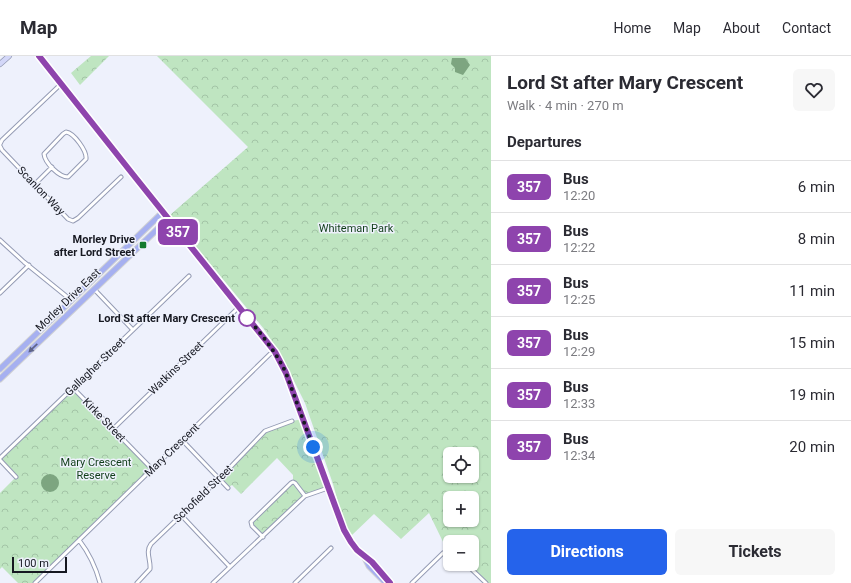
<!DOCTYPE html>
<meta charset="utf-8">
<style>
:root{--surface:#fff;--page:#f7f7f7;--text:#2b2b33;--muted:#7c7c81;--line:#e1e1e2;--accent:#2563eb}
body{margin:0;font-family:Roboto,sans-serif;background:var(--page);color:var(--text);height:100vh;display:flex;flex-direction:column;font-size:15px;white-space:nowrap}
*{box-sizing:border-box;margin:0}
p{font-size:13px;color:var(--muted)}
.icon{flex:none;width:22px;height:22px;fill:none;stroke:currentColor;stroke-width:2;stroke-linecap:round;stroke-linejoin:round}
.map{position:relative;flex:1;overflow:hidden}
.panel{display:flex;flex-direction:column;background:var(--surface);width:360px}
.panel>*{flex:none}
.badge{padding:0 8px;border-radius:6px;font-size:14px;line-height:26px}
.buttons{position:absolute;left:443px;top:391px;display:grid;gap:8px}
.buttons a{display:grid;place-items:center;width:36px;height:36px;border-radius:6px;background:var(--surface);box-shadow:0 1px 3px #0004;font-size:20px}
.scale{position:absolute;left:12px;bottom:10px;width:55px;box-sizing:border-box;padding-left:4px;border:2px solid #161821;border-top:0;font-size:11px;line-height:14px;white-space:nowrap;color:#161821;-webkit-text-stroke:3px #eef1fc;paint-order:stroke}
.you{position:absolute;width:20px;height:20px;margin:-10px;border:3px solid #fff;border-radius:50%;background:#1a73e8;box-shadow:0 0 0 6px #1a73e833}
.map>.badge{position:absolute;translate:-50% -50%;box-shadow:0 0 0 2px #fff}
h2{padding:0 16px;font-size:15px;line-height:36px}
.round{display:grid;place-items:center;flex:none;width:42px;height:42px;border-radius:6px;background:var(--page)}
.summary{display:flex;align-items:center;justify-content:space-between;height:68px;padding:0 16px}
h1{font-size:19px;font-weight:700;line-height:30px}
.action{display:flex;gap:8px;margin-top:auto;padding:8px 16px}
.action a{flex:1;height:46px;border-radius:6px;background:var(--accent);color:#fff;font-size:16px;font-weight:700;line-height:46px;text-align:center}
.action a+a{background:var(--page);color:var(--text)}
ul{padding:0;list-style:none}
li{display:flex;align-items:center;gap:12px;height:52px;padding:0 16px;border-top:1px solid var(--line)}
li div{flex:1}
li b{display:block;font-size:15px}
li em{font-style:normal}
li .badge{min-width:44px;font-weight:700;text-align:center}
header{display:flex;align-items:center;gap:24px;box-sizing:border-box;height:56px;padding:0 20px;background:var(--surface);border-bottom:1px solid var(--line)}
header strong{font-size:19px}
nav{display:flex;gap:22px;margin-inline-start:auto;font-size:14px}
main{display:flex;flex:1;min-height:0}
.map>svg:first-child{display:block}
.park{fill:url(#park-crowns);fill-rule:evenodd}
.water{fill:#7da580}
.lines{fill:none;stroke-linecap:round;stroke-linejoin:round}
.street-casing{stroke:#949bb4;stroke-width:5}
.secondary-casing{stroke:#949bb4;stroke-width:6}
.primary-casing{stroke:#d0d1d3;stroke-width:7}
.street{stroke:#fff;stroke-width:3}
.secondary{stroke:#d3d7f8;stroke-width:4.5}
.primary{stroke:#a6b0f0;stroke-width:5}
.oneway{fill:#5e6488}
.line-casing{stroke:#fff;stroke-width:9}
.line{stroke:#8e44ad;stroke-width:6}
.walk{stroke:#161821;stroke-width:4;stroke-dasharray:0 7.2}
.poi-dot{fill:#137a2d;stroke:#eef1fc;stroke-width:1.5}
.stop-dot{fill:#fff;stroke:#8e44ad;stroke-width:2}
.labels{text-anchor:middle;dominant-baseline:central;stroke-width:3;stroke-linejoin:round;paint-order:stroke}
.street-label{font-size:11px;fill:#161821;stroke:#eef1fc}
.park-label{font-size:11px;fill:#113e19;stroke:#eef1fc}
.poi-label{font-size:11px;font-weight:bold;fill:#161821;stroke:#eef1fc;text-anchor:end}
.stop-label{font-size:11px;font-weight:bold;fill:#161821;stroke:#eef1fc;text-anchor:end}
</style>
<header>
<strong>Map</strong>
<nav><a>Home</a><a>Map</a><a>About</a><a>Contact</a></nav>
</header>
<main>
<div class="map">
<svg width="491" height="527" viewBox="0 0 491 527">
<defs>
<pattern id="park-crowns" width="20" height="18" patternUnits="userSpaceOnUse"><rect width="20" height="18" fill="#bfe5c1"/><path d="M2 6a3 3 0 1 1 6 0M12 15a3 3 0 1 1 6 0" fill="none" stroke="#a3c4a6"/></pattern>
</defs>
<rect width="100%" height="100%" fill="#eef1fc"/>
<path class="park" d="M91,0H109L80,29L71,17Z
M157,0H491V527H486L466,508H472V486H450V491L447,485L444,488L429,457L401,483L374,458L352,479L345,471L333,428L305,347L281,299L264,273L170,159L248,91ZM450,398H472V420H450ZM450,442H472V464H450Z
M73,332L152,413L35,527H18L2,511L0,513V437L16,421L0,402Z
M303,363L328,432L305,440L263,481L251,468L293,426V419L277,402L241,438L232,429L228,432L219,423L265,375L292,365Z"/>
<path class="water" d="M452,2H465L470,9L463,19L455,16V12L451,8Z
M41 427a9 9 0 1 1 18 0a9 9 0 1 1-18 0Z"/>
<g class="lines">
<g class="street-casing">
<path id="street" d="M66,76C74,77 87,95 86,103L68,121C59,121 45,107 44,98L63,78Z
M0,88L2,84L61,28
M0,90L2,94L68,163L73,165L78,162L121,121
M35,128L52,111
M0,184L24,206L71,244
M94,233L133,274
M0,237L29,209
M73,332L152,413
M113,373L239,251
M182,384L228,432
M0,402L189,220
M0,404L16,421
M181,459L230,511
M263,481L252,470L251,466L291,427L293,426L295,427L305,440
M79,484C89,497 96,512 100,527
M466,508L486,527
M35,527L270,298L275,296
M137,527L150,513C151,504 145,496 151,488L219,423L265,375L292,365
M213,527L305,440L328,432
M295,527L331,492
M412,527L443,497L450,495"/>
</g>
<g class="secondary-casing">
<path id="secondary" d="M40,0L163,156
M0,8L9,0"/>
</g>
<g class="primary-casing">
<path id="primary" d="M0,313L163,156L275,296L286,317L344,474L351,486L357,494L372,506L390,527
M0,323L168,163
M365,502L369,510L386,527"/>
</g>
<use href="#street" class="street"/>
<use href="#secondary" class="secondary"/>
<use href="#primary" class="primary"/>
</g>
<defs><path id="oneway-solid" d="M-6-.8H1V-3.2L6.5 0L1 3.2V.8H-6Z"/></defs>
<use class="oneway" href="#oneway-solid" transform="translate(33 292) rotate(136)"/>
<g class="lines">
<g class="line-casing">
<path id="line" d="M39,0L135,121L275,296L286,317L344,474L351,486L357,494L372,506L390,527"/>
</g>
<use href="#line" class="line"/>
<path class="walk" d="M247,262V261C262,279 276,296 286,317L313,391"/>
</g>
<rect class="poi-dot" x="139" y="185" width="8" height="8" rx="2"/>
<circle class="stop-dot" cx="247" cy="262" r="8"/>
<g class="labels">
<g class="street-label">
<text transform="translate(41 135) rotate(46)">Scanlon Way</text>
<text transform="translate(68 244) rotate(-44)">Morley Drive East</text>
<text transform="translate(95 311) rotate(-44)">Gallagher Street</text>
<text transform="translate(176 312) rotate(-44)">Watkins Street</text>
<text transform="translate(104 364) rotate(46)">Kirke Street</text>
<text transform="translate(172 394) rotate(-44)">Mary Crescent</text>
<text transform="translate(203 438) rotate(-44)">Schofield Street</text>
</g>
<g class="park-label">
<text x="356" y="172">Whiteman Park</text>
<text x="96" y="406">Mary Crescent<tspan x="96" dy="13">Reserve</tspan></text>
</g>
<g class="poi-label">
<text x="135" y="183">Morley Drive<tspan x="135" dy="13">after Lord Street</tspan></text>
</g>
<g class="stop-label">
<text x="235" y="262">Lord St after Mary Crescent</text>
</g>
</g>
</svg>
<div class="buttons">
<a><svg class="icon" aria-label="locate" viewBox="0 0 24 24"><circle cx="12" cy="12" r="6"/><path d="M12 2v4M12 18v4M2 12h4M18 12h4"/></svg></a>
<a>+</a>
<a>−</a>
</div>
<div class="scale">100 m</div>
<div class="you" style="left:313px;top:391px"></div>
<b class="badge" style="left:178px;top:176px;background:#8e44ad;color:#fff">357</b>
</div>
<section class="panel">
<div class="summary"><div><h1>Lord St after Mary Crescent</h1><p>Walk · 4 min · 270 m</p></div><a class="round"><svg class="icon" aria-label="heart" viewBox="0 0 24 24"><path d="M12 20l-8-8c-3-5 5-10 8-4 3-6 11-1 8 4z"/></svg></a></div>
<h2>Departures</h2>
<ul>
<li><span class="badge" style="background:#8e44ad;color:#fff">357</span><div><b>Bus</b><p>12:20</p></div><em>6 min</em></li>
<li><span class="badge" style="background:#8e44ad;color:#fff">357</span><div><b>Bus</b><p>12:22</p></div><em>8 min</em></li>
<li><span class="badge" style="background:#8e44ad;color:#fff">357</span><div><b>Bus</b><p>12:25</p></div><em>11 min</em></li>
<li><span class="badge" style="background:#8e44ad;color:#fff">357</span><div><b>Bus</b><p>12:29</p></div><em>15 min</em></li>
<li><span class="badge" style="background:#8e44ad;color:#fff">357</span><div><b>Bus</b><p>12:33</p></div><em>19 min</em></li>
<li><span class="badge" style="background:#8e44ad;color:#fff">357</span><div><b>Bus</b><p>12:34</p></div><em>20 min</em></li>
</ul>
<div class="action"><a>Directions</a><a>Tickets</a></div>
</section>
</main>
